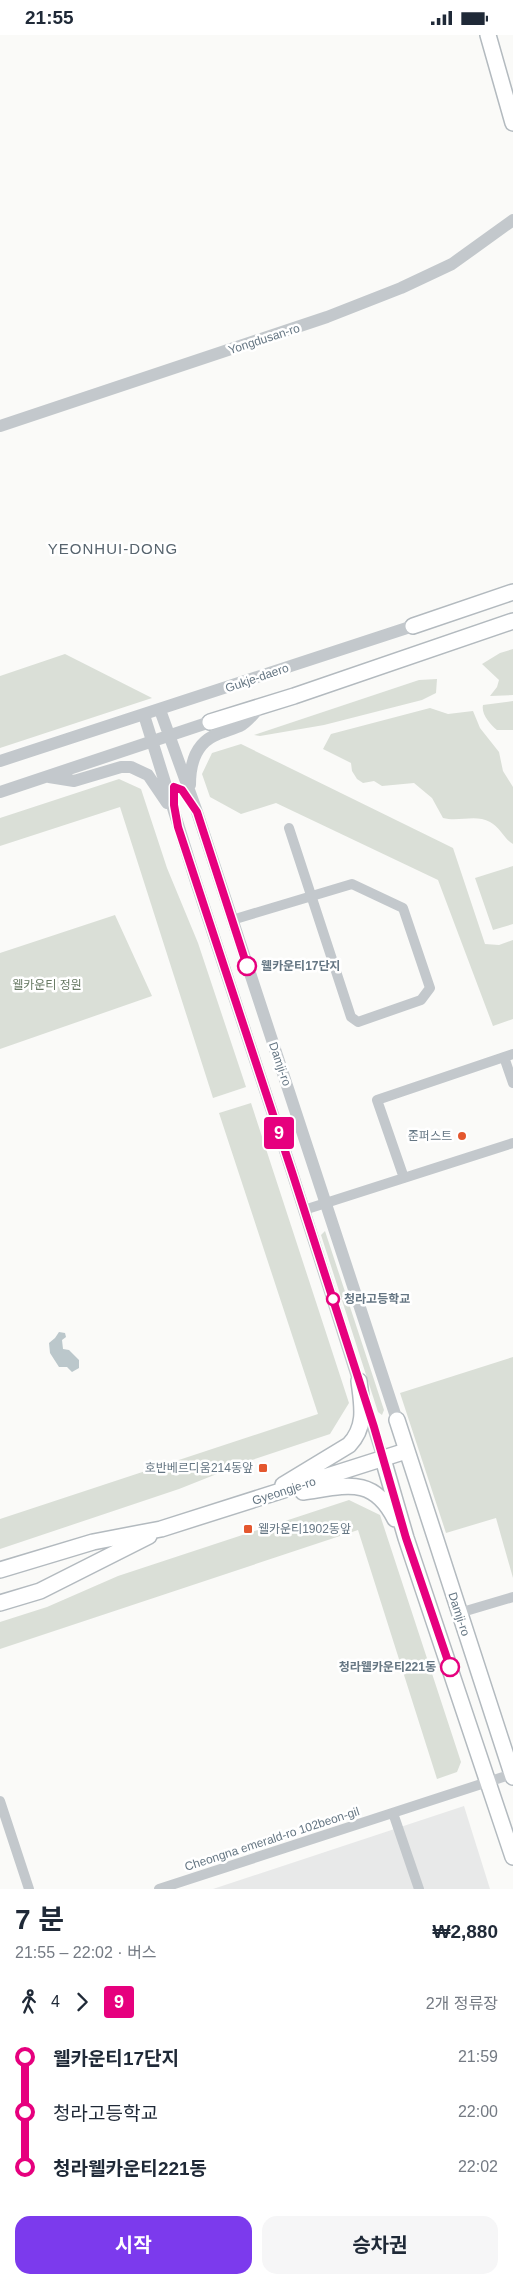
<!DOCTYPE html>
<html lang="ko">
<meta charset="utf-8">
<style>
:root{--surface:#fff;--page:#f6f6f7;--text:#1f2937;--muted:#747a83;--accent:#7c3aed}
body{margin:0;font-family:Helvetica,"Noto Sans KR",sans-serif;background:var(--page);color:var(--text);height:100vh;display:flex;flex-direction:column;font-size:19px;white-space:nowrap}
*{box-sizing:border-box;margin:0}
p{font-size:16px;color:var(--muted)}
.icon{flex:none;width:28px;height:28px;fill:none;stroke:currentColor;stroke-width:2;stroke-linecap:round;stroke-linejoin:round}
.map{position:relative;height:1854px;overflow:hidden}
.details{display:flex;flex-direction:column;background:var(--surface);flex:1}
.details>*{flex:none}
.badge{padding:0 10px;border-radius:4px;font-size:18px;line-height:32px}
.map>.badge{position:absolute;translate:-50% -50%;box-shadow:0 0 0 2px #fff}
.legs{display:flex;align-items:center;gap:8px;height:55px;padding:0 15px;font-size:16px}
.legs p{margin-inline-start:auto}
.head{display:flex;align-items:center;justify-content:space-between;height:85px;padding:0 15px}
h1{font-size:28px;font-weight:700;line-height:38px}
.cta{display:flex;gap:10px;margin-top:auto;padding:10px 15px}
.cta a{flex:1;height:58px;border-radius:15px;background:var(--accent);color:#fff;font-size:20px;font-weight:700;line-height:58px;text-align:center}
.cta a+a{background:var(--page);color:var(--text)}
ul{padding:0 15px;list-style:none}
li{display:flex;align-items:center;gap:18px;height:55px;font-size:19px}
li i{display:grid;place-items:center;width:8px;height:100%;margin:0 6px;background:currentColor}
li i::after{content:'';width:12px;height:12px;margin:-6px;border:4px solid;border-radius:50%;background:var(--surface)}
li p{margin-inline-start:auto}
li:first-child i{background:linear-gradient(#0000 50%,currentColor 0)}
li:last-child i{background:linear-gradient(currentColor 50%,#0000 0)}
.status{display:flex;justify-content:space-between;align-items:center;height:35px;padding:0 25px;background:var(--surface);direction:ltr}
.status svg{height:14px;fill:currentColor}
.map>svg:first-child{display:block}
.built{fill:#e8e9e9}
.green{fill:#dadfd7}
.water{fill:#bbc7cb}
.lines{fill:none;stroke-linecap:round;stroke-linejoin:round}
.secondary-casing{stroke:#b3babf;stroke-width:18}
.minor{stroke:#c3c8cc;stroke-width:10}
.tertiary{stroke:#c3c8cc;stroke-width:12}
.secondary{stroke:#fff;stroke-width:15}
.line-1-casing{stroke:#fff;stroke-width:11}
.line-1{stroke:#e6007e;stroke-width:8}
.stop-1-dot{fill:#fff;stroke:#e6007e;stroke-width:2.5}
.poi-dot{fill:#e4572e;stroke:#fff;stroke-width:2}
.labels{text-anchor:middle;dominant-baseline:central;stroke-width:5;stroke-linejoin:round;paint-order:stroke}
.street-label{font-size:12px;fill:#657683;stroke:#fff}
.stop-label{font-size:12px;font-weight:bold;fill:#657683;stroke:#fff;text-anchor:start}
.park-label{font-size:12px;fill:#687a64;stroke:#fff}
.poi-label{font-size:12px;fill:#657683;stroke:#fff;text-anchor:end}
.quarter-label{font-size:15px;letter-spacing:1px;fill:#57646e;stroke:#fff}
</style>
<div class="status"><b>21:55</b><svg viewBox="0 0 49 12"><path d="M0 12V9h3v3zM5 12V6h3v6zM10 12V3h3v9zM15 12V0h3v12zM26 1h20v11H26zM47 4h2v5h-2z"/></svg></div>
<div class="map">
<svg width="513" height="1854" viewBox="0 0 513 1854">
<rect width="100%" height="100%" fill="#fafaf8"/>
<path class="built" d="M464,1771L490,1854H213Z"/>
<path class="green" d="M513,614V660L490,661L497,652L499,645L482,629L500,618Z
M65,619L152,663L0,713V641Z
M437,644L436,658L422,665L324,690L260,701L254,700L419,645Z
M513,666V695H497C490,689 481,679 483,670Z
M430,673L448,679L473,676L480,693L499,717L503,736L513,752V809C504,804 500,792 490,787C476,779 459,787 443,783L432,763L414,748L382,751L374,746L363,748L357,744L352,736L351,728L323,714L331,699Z
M241,709L453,813L485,909L499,910L513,905V984L493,991L438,845L276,768L241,779L210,762L202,739L212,718Z
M119,744L141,754L167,833L198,908L246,1052L213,1063L120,772L0,811V783Z
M513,831V889L493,895L475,843Z
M115,880L152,961L0,1014V918Z
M251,1068L349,1368L330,1399L252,1425L179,1454L0,1514V1484L318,1379L219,1078Z
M325,1196L384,1375L382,1380L378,1377L321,1200Z
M513,1322V1543L496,1483L446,1498L400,1358Z
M349,1465L380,1480L461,1727L457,1737L437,1744L358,1495L0,1614V1587L47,1572L118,1541Z"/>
<path class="water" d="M59,1297L65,1298L66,1302L62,1305L63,1314L69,1315L79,1325V1333L72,1337L67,1332H59L50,1318L49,1308L55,1303Z"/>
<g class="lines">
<g class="secondary-casing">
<path id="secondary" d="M488,0L513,88
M413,591L513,557
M210,687L294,661L513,586
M397,1385L513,1742
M383,1424L406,1503L513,1822
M283,1450L349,1410C367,1391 362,1370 359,1346
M303,1457C345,1451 373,1440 395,1484
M0,1535L93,1507L161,1494L406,1416
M0,1568L40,1556L149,1501"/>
</g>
<path class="minor" d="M232,885L352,849L403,873L430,953L421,965L358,987L351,982L289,793
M504,1022L513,1048
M404,1143L377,1065L513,1019
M304,1175L513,1108
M459,1578L513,1562
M0,1766L29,1854
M393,1778L419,1854
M159,1854L512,1739"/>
<path class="tertiary" d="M0,391L327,282L401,253L452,229L513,185
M160,675L197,777L397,1385
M144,680L196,847L292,1137L383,1424
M0,726L413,591
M49,742L74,746L121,732H131L148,740L167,768
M190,750C190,728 196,707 218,699C225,696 233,694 240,691C248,687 254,678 260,672
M0,757L210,687"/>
<use href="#secondary" class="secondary"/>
</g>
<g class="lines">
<g class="line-1-casing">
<path id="line-1" d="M247,931L197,777L182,755L174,752V770L178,792L292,1137L374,1392L406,1503L450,1632"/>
</g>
<use href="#line-1" class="line-1"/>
</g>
<g class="stop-1-dot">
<circle cx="247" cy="931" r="9"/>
<circle cx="333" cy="1264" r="6"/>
<circle cx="450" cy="1632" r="9"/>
</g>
<g class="poi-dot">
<circle cx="462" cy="1101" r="5"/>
<rect x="258" y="1428" width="10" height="10" rx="2.5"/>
<rect x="243" y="1489" width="10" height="10" rx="2.5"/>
</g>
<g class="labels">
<g class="street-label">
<text transform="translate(264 304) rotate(-18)">Yongdusan-ro</text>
<text transform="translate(257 643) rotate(-19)">Gukje-daero</text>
<text transform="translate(280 1029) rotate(71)">Damji-ro</text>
<text transform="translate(284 1456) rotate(-18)">Gyeongje-ro</text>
<text transform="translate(459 1579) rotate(72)">Damji-ro</text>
<text transform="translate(272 1804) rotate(-18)">Cheongna emerald-ro 102beon-gil</text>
</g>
<g class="stop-label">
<text x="261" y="931">웰카운티17단지</text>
<text x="344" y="1264">청라고등학교</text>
<text x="436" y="1632" text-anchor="end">청라웰카운티221동</text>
</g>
<g class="park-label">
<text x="47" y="950">웰카운티 정원</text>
</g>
<g class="poi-label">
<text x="452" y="1101">준퍼스트</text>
<text x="253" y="1433">호반베르디움214동앞</text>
<text x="258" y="1494" text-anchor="start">웰카운티1902동앞</text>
</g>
<g class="quarter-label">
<text x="113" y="513">YEONHUI-DONG</text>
</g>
</g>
</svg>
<b class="badge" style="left:279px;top:1098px;background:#e6007e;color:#fff">9</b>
</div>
<section class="details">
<div class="head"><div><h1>7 분</h1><p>21:55 – 22:02 · 버스</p></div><b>₩2,880</b></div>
<div class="legs"><svg class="icon" aria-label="walk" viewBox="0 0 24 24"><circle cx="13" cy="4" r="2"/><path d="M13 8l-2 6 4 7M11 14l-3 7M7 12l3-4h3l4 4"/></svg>4<svg class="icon" aria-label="forward" viewBox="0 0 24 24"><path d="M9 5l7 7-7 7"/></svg><b class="badge" style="background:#e6007e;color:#fff">9</b><p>2개 정류장</p></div>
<ul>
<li><i style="color:#e6007e"></i><b>웰카운티17단지</b><p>21:59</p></li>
<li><i style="color:#e6007e"></i><span>청라고등학교</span><p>22:00</p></li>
<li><i style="color:#e6007e"></i><b>청라웰카운티221동</b><p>22:02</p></li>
</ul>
<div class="cta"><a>시작</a><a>승차권</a></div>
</section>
